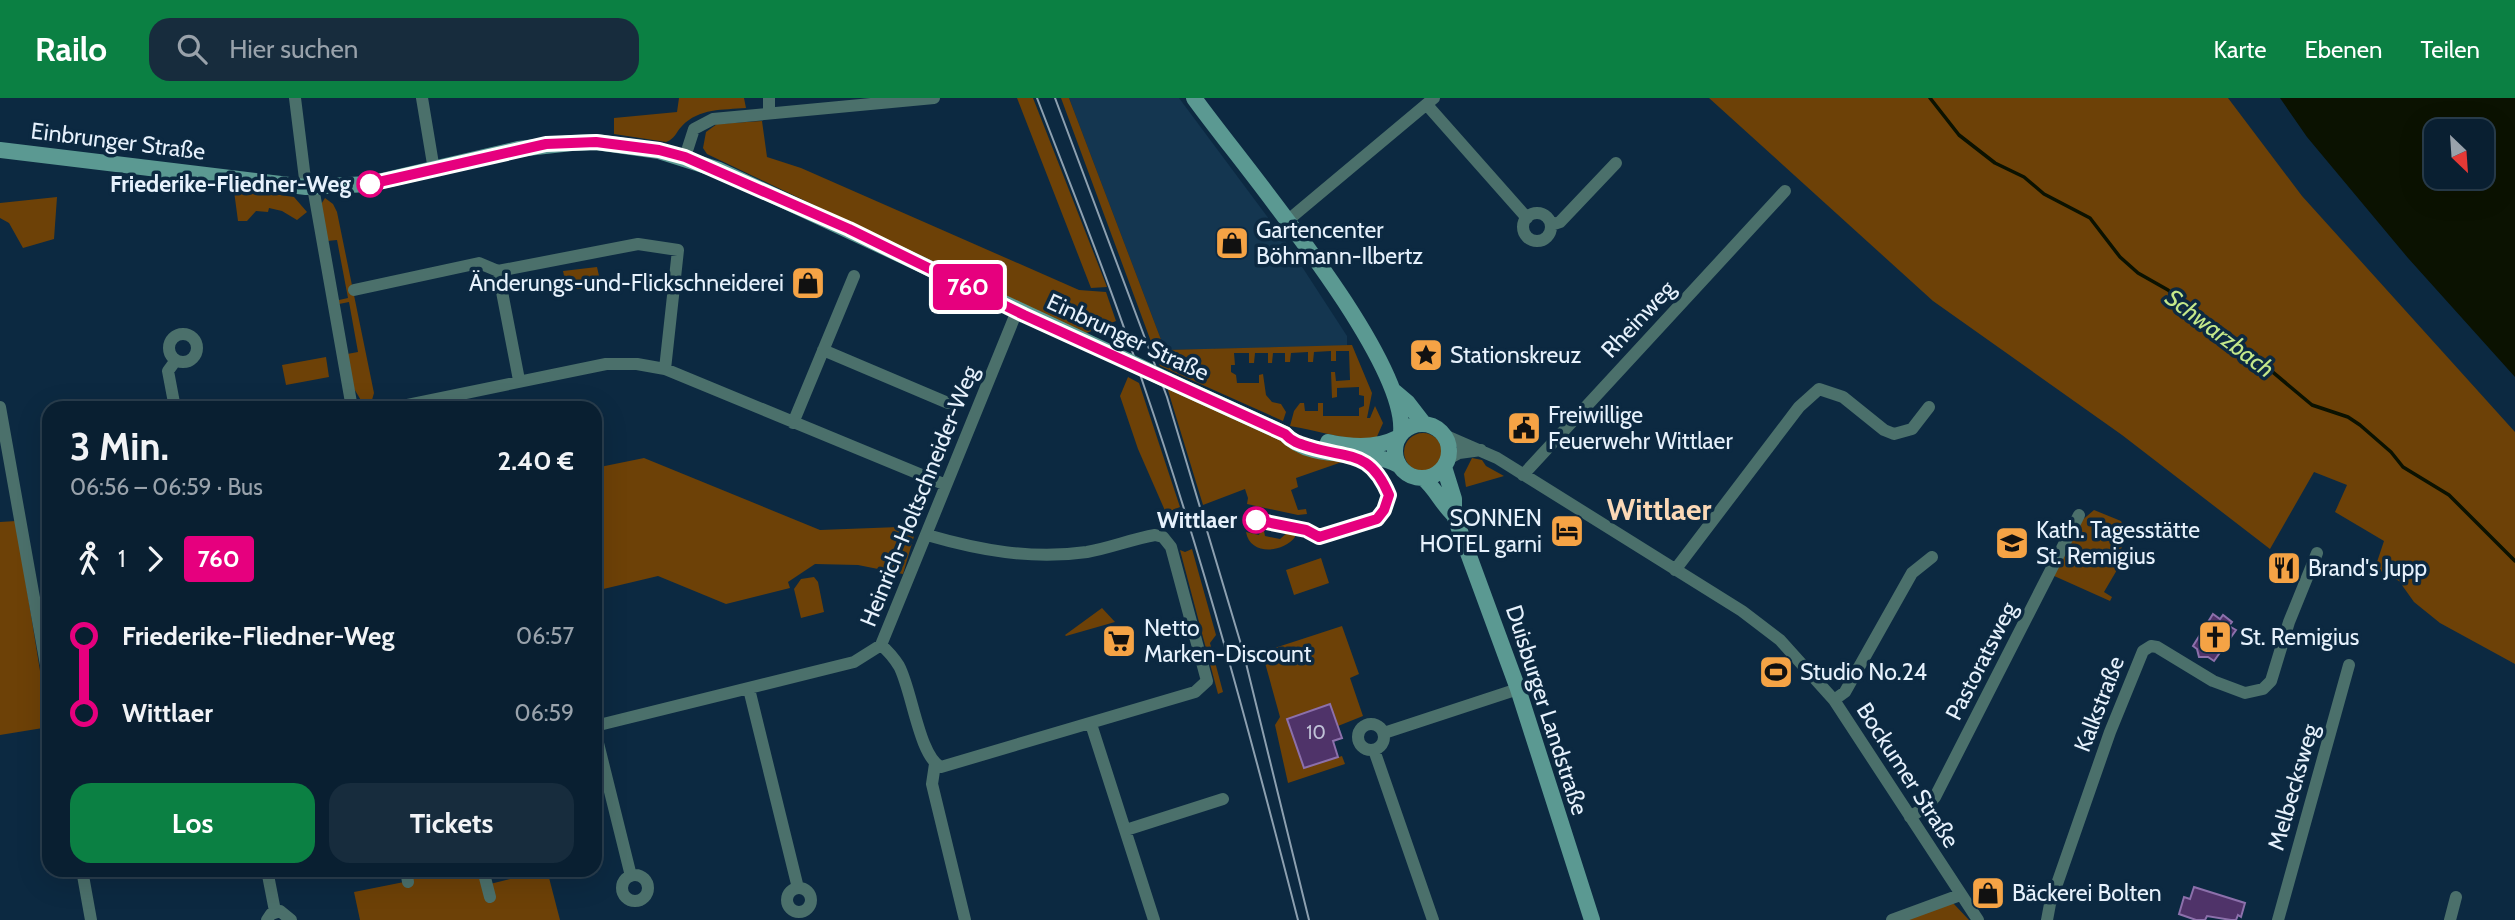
<!DOCTYPE html>
<html lang="de">
<meta charset="utf-8">
<style>
:root{--surface:#091f31;--page:#172c3d;--text:#f1f3f6;--muted:#99a2ab;--line:#293d4d;--accent:#0b8043}
body{margin:0;font-family:Cabin,sans-serif;background:var(--page);color:var(--text);height:100vh;display:flex;flex-direction:column;font-size:26px;white-space:nowrap}
*{box-sizing:border-box;margin:0}
p{font-size:23px;color:var(--muted)}
.icon{flex:none;width:38px;height:38px;fill:none;stroke:currentColor;stroke-width:2;stroke-linecap:round;stroke-linejoin:round}
.map{position:relative;flex:1;overflow:hidden}
.sheet{position:absolute;left:42px;top:303px;width:560px;height:476px;display:flex;flex-direction:column;background:var(--surface);border-radius:21px;box-shadow:0 7px 28px #0002,0 0 0 2px var(--line)}
.sheet>*{flex:none}
.badge{padding:0 14px;border-radius:5px;font-size:24px;line-height:46px}
.needle{width:46px;rotate:155deg}
.controls{position:absolute;left:2424px;top:21px;display:grid;gap:14px}
.controls a{display:grid;place-items:center;width:70px;height:70px;border-radius:14px;background:var(--surface);box-shadow:0 7px 28px #0002,0 0 0 2px var(--line);font-size:35px}
.map>.badge{position:absolute;translate:-50% -50%;box-shadow:0 0 0 4px #fff}
.legs{display:flex;align-items:center;gap:10px;height:77px;padding:0 28px;font-size:23px}
.legs p{margin-inline-start:auto}
.headline{display:flex;align-items:center;justify-content:space-between;height:119px;padding:0 28px}
h1{font-size:38px;font-weight:800;line-height:52px}
.cta{display:flex;gap:14px;margin-top:auto;padding:14px 28px}
.cta a{flex:1;height:80px;border-radius:21px;background:var(--accent);color:#fff;font-size:28px;font-weight:800;line-height:80px;text-align:center}
.cta a+a{background:var(--page);color:var(--text)}
ul{padding:0 28px;list-style:none}
li{display:flex;align-items:center;gap:24px;height:77px;font-size:26px}
li i{display:grid;place-items:center;width:10px;height:100%;margin:0 9px;background:currentColor}
li i::after{content:'';width:18px;height:18px;margin:-9px;border:5px solid;border-radius:50%;background:var(--surface)}
li p{margin-inline-start:auto}
li:first-child i{background:linear-gradient(#0000 50%,currentColor 0)}
li:last-child i{background:linear-gradient(currentColor 50%,#0000 0)}
header{display:flex;align-items:center;gap:42px;box-sizing:border-box;height:98px;padding:0 35px;background:var(--accent);color:#fff}
header strong{font-size:33px}
nav{display:flex;gap:38px;margin-inline-start:auto;font-size:24px}
.search{width:490px;height:63px;background:var(--page);display:flex;align-items:center;gap:18px;box-sizing:border-box;padding:0 24px;border-radius:21px;color:var(--muted);font-size:26px}
.map>svg:first-child{display:block}
.built{fill:#143650}
.green{fill:#6d4107}
.water{fill:#0b1201;fill-rule:evenodd}
.lines{fill:none;stroke-linecap:round;stroke-linejoin:round}
.stream{stroke:#0b1201;stroke-width:3.5}
.building{fill:#4f3369;stroke:#8c70ab;stroke-width:2}
.street{stroke:#4b706b;stroke-width:12}
.secondary{stroke:#5b9992;stroke-width:16}
.tram{stroke:#8da0b0;stroke-width:2}
.secondary-bridge{stroke:#5b9992;stroke-width:16}
.line-1-casing{stroke:#fff;stroke-width:16}
.line-1{stroke:#e6007e;stroke-width:10}
.stop-1-dot{fill:#fff;stroke:#e6007e;stroke-width:3.5}
.labels{text-anchor:middle;dominant-baseline:central;stroke-width:7;stroke-linejoin:round;paint-order:stroke}
.number-label{font-size:19px;fill:#c0c2d7}
.street-label{font-size:23px;fill:#e6f1fc;stroke:#0c2941}
.stop-label{font-size:23px;font-weight:bold;fill:#e6f1fc;stroke:#0c2941;text-anchor:end}
.poi-label{font-size:23px;fill:#e6f1fc;stroke:#0c2941;text-anchor:start}
.water-label{font-size:24px;font-style:italic;fill:#c4e88a;stroke:#0c2941}
.district-label{font-size:30px;font-weight:bold;fill:#fbd8b6;stroke:#0c2941}
</style>
<header>
<strong>Railo</strong>
<div class="search"><svg class="icon" aria-label="search" viewBox="0 0 24 24"><circle cx="10" cy="10" r="6"/><path d="M15 15l6 6"/></svg>Hier suchen</div>
<nav><a>Karte</a><a>Ebenen</a><a>Teilen</a></nav>
</header>
<div class="map">
<svg width="2515" height="822" viewBox="0 0 2515 822">
<rect width="100%" height="100%" fill="#0c2941"/>
<path class="built" d="M1069,0H1179L1284,141L1347,238V248L1165,252Z"/>
<path class="green" d="M679,0H744L746,10C723,12 699,10 682,28C676,34 675,41 666,44L614,36V20L677,14Z
M1017,0H1033L1107,189L1091,190Z
M1061,0H1069L1165,252L1352,247L1372,295L1367,320H1370L1375,308L1383,325L1375,343C1347,342 1319,333 1290,328L1294,313L1300,305H1304L1305,313H1318V305H1323V318H1359V310L1364,308V298L1359,297V289L1337,290V299L1332,300L1331,274H1335L1336,283L1350,282L1349,253H1336V263H1331V253L1314,254L1313,264H1308V254L1291,255L1290,264H1285V255H1273L1272,265H1268V255H1255L1254,265H1249V255H1234L1235,267H1231V274L1236,277L1237,285H1259V277L1263,276L1266,297L1272,304L1281,306L1286,314L1283,323L1160,268Z
M1709,0H2228L2302,98L2515,334V566L2440,525L2414,504L2399,483L2375,470L2384,443L2335,414L2347,387L2314,374L2270,451L2122,337L1933,203Z
M762,23L767,59L801,70L1079,192L1106,194L1116,223L1084,236L707,56L703,50L706,34L717,26Z
M238,91L294,99L307,114L297,122L282,113L269,110L268,114L256,113L247,123H238L234,93Z
M57,99L54,141L23,150L9,125L0,120V105Z
M325,100L333,106L337,114L374,295L372,302L362,304L353,289L347,256L358,254L349,204L339,206V202L348,200L337,142L327,143L320,108Z
M597,169L602,191H567L563,173Z
M326,259L329,279L286,287L282,267Z
M1128,279L1139,285L1180,409L1166,415L1138,351L1120,298Z
M1167,289L1287,345L1341,361L1342,364L1296,380L1298,389L1291,392L1298,412L1306,411L1307,416L1298,417L1247,406L1248,400L1245,391L1203,407Z
M1404 354a19 19 0 1 1 38 0a19 19 0 1 1-38 0Z
M644,360L820,432L899,429L915,435L903,476L858,467L815,466L788,484L790,490L726,506L658,478L595,493V370Z
M1472,360L1482,362L1486,368L1504,378L1466,389L1464,376Z
M2094,412L2121,423L2127,435L2119,457L2124,460L2104,494L2112,499L2110,503L2052,477L2080,424Z
M16,423L49,629L0,637V424Z
M1261,432L1264,433L1265,438L1280,441L1288,434L1295,435V439C1283,455 1250,458 1246,434L1259,437Z
M1192,451L1216,537L1210,545L1223,594L1218,596L1180,452L1185,454Z
M1321,460L1329,485L1294,497L1286,472Z
M814,479L818,484L824,514L801,520L794,491L801,481Z
M1102,510L1115,524L1066,538L1065,537Z
M1342,528L1359,576L1350,580L1363,618L1338,628L1330,607L1288,621L1304,670L1342,658L1345,666L1288,685L1275,627L1280,619L1262,554Z
M408,772H479L490,786L547,772L560,822H360L354,794L409,783Z
M1953,805L1969,822H1904Z"/>
<path class="water" d="M2280,0H2515V279L2408,160L2307,39ZM2482,33V79H2436V33Z"/>
<g class="lines">
<path class="stream" d="M1930,0L1959,37L1995,65L2024,79L2044,96L2090,120L2120,159L2138,175L2168,192L2201,221L2225,234L2312,307L2348,319L2360,327L2391,354L2403,369L2449,397L2515,463"/>
</g>
<path class="building" d="M2213,516L2220,521L2223,517L2232,524L2229,528L2236,532L2214,563L2208,559H2199L2197,551L2193,548Z
M1330,606L1342,640L1333,643L1338,659L1304,670L1287,621Z
M2194,789L2245,805L2241,819L2238,817L2236,822H2231L2207,818L2205,822H2196L2179,816L2184,799L2190,801Z"/>
<g class="lines">
<path class="street" d="M295,0L306,89
M422,0L434,72
M769,0V15
M1427,7L1527,120
M685,59L694,31L713,21L934,0
M313,89L352,310
M1523 129a14 14 0 1 1 28 0a14 14 0 1 1-28 0Z
M1287,123L1434,0
M1551,127L1560,124L1616,65
M498,173L638,146L678,152L665,271
M354,192L479,165L498,173L519,282
M169 250a14 14 0 1 1 28 0a14 14 0 1 1-28 0Z
M823,252L948,305
M0,309L49,584
M175,310L168,273L176,262
M393,310L606,266H637L665,271L946,387
M793,325L854,178
M1444,337L1497,360L1742,513L1780,542L1834,602L1978,822
M1448,361L1459,355L1481,352
M1523,377L1785,93
M1675,472L1799,309L1819,291L1843,299L1884,332L1894,336L1912,331L1929,309
M881,547C888,553 894,560 899,568C912,592 919,658 941,669L1195,594L1207,583L1171,449L1163,439L1155,437C1132,441 1110,450 1087,454C1031,462 979,452 927,437
M749,591L798,790
M1834,602L1845,594L1912,475L1932,459
M1358 639a13 13 0 1 1 26 0a13 13 0 1 1-26 0Z
M1091,626L1154,822
M595,628L854,564L881,547L1017,213
M595,633L631,778
M1384,635L1518,591
M1374,652L1433,822
M935,666L932,686L965,822
M1910,719L1927,708L1935,699L2079,417
M1126,732L1223,701
M82,772L91,822
M267,772L275,813
M406,772L408,784
M483,772L490,799
M622 790a13 13 0 1 1 26 0a13 13 0 1 1-26 0Z
M787 802a12 12 0 1 1 24 0a12 12 0 1 1-24 0Z
M267,822L271,816L280,813L291,822
M1892,822L1960,797
M2047,822L2050,806L2110,634L2143,553L2151,548L2157,549L2213,583L2245,595L2263,591L2271,583L2289,524L2317,455
M2278,822L2349,567
M2450,822L2456,799"/>
<path class="secondary" d="M1194,0C1242,67 1408,260 1401,335
M0,52L306,89L369,86L518,51L572,45L596,44L659,53L719,72L1128,263
M1167,282L1285,336C1312,366 1368,349 1398,367
M1394,293L1407,304L1424,326
M1395 353a27 27 0 1 1 54 0a27 27 0 1 1-54 0Z
M1328,344C1351,349 1376,351 1397,340
M1444,369L1454,401V417L1518,591L1592,822
M1423,380C1436,391 1442,406 1454,417"/>
<path class="tram" d="M1037,0C1074,96 1112,191 1144,288C1204,463 1252,643 1298,822
M1055,0L1167,299L1243,553L1309,822"/>
<path class="secondary-bridge" d="M1128,263L1167,282"/>
</g>
<g class="lines">
<g class="line-1-casing">
<path id="line-1" d="M370,86L546,46L596,44L659,52L685,59L849,131L1024,217L1285,336C1292,344 1300,346 1310,349C1350,361 1370,352 1389,397L1384,412L1377,421L1319,439L1306,432L1256,422"/>
</g>
<use href="#line-1" class="line-1"/>
</g>
<defs>
<g id="shop-square" transform="scale(1.75)"><rect x="-9" y="-9" width="18" height="18" rx="4" fill="#f5a345" stroke="#0c2941"/><path d="M-5-2.5h2.3a2.7 3.5 0 0 1 5.4 0H5L5.5 6h-11ZM-1.5-2.5h3a1.5 2.3 0 0 0-3 0Z" fill="#111"/></g>
<g id="sight-square" transform="scale(1.75)"><rect x="-9" y="-9" width="18" height="18" rx="4" fill="#f5a345" stroke="#0c2941"/><path d="M0-6L1.8-2.2L6-1.7L2.9 1.2L3.7 5.4L0 3.3L-3.7 5.4L-2.9 1.2L-6-1.7L-1.8-2.2Z" fill="#111"/></g>
<g id="civic-square" transform="scale(1.75)"><rect x="-9" y="-9" width="18" height="18" rx="4" fill="#f5a345" stroke="#0c2941"/><path d="M-.6-6.5H3V-4.5H.6V-3L4-1V1h2V6H-6V1h2V-1L-.6-3ZM-1.2 2.5V6h2.4V2.5Z" fill="#111"/></g>
<g id="hotel-square" transform="scale(1.75)"><rect x="-9" y="-9" width="18" height="18" rx="4" fill="#f5a345" stroke="#0c2941"/><path d="M-6-4.5h1.5V1H6V5H4.5V3h-9V5H-6ZM-4 0a1.8 1.8 0 1 1 3.6 0ZM.5 0V-2.5h3Q6-2.5 6 0Z" fill="#111"/></g>
<g id="school-square" transform="scale(1.75)"><rect x="-9" y="-9" width="18" height="18" rx="4" fill="#f5a345" stroke="#0c2941"/><path d="M0-5L7-2L0 1L-7-2ZM-4 1L0 2.5L4 1V4Q0 6-4 4Z" fill="#111"/></g>
<g id="restaurant-square" transform="scale(1.75)"><rect x="-9" y="-9" width="18" height="18" rx="4" fill="#f5a345" stroke="#0c2941"/><path d="M-5-6h1v4h1v-4h1v4h1v-4h1v5L-1.5 .5V6h-2V.5L-5-1ZM5-6V6H3V1.5H1.5Q1.5-4 5-6Z" fill="#111"/></g>
<g id="church-square" transform="scale(1.75)"><rect x="-9" y="-9" width="18" height="18" rx="4" fill="#f5a345" stroke="#0c2941"/><path d="M-1.2-6h2.4v3.5h3.3v2.4h-3.3V6h-2.4V-.1h-3.3v-2.4h3.3Z" fill="#111"/></g>
<g id="supermarket-square" transform="scale(1.75)"><rect x="-9" y="-9" width="18" height="18" rx="4" fill="#f5a345" stroke="#0c2941"/><path d="M-6-5.5h2.5l.6 2H6L4.5 2H-2.5L-4.4-4H-6ZM-1.5 3.2a1.3 1.3 0 1 0 .1 0ZM3 3.2a1.3 1.3 0 1 0 .1 0Z" fill="#111"/></g>
<g id="stadium-square" transform="scale(1.75)"><rect x="-9" y="-9" width="18" height="18" rx="4" fill="#f5a345" stroke="#0c2941"/><path d="M0-5a6.5 5 0 1 0 0 10a6.5 5 0 1 0 0-10ZM-3.5-1.8h7v3.6h-7Z" fill="#111"/></g>
</defs>
<g fill-rule="evenodd">
<use href="#shop-square" x="1232" y="145"/>
<use href="#shop-square" x="808" y="185"/>
<use href="#sight-square" x="1426" y="257"/>
<use href="#civic-square" x="1524" y="330"/>
<use href="#hotel-square" x="1567" y="433"/>
<use href="#school-square" x="2012" y="445"/>
<use href="#restaurant-square" x="2284" y="470"/>
<use href="#church-square" x="2215" y="539"/>
<use href="#supermarket-square" x="1119" y="543"/>
<use href="#stadium-square" x="1776" y="574"/>
<use href="#shop-square" x="1988" y="795"/>
</g>
<g class="stop-1-dot">
<circle cx="370" cy="86" r="12"/>
<circle cx="1256" cy="422" r="12"/>
</g>
<g class="labels">
<g class="number-label">
<text x="1316" y="634">10</text>
</g>
<g class="street-label">
<text transform="translate(118 43) rotate(7)">Einbrunger Straße</text>
<text transform="translate(1638 221) rotate(-47)">Rheinweg</text>
<text transform="translate(1128 239) rotate(25)">Einbrunger Straße</text>
<text transform="translate(919 398) rotate(-68)">Heinrich-Holtschneider-Weg</text>
<text transform="translate(1981 563) rotate(-63)">Pastoratsweg</text>
<text transform="translate(2099 606) rotate(-69)">Kalkstraße</text>
<text transform="translate(1547 612) rotate(72)">Duisburger Landstraße</text>
<text transform="translate(1908 677) rotate(57)">Bockumer Straße</text>
<text transform="translate(2293 689) rotate(-74)">Melbecksweg</text>
</g>
<g class="stop-label">
<text x="351" y="86">Friederike-Fliedner-Weg</text>
<text x="1237" y="422">Wittlaer</text>
</g>
<g class="poi-label">
<text x="1256" y="132">Gartencenter<tspan x="1256" dy="26">Böhmann-Ilbertz</tspan></text>
<text x="784" y="185" text-anchor="end">Änderungs-und-Flickschneiderei</text>
<text x="1450" y="257">Stationskreuz</text>
<text x="1548" y="317">Freiwillige<tspan x="1548" dy="26">Feuerwehr Wittlaer</tspan></text>
<text x="1542" y="420" text-anchor="end">SONNEN<tspan x="1542" dy="26">HOTEL garni</tspan></text>
<text x="2036" y="432">Kath. Tagesstätte<tspan x="2036" dy="26">St. Remigius</tspan></text>
<text x="2308" y="470">Brand's Jupp</text>
<text x="1144" y="530">Netto<tspan x="1144" dy="26">Marken-Discount</tspan></text>
<text x="2240" y="539">St. Remigius</text>
<text x="1800" y="574">Studio No.24</text>
<text x="2012" y="795">Bäckerei Bolten</text>
</g>
<g class="water-label">
<text transform="translate(2220 235) rotate(37)">Schwarzbach</text>
</g>
<g class="district-label">
<text x="1659" y="411">Wittlaer</text>
</g>
</g>
</svg>
<div class="controls">
<a><svg class="needle" viewBox="-14 -14 28 28"><path d="M0-13l5 13h-10z" fill="#e53935"/><path d="M0 13l5-13h-10z" fill="#99a2ab"/></svg></a>
</div>
<b class="badge" style="left:968px;top:189px;background:#e6007e;color:#fff">760</b>
<section class="sheet">
<div class="headline"><div><h1>3 Min.</h1><p>06:56 – 06:59 · Bus</p></div><b>2.40 €</b></div>
<div class="legs"><svg class="icon" aria-label="walk" viewBox="0 0 24 24"><circle cx="13" cy="4" r="2"/><path d="M13 8l-2 6 4 7M11 14l-3 7M7 12l3-4h3l4 4"/></svg>1<svg class="icon" aria-label="forward" viewBox="0 0 24 24"><path d="M9 5l7 7-7 7"/></svg><b class="badge" style="background:#e6007e;color:#fff">760</b></div>
<ul>
<li><i style="color:#e6007e"></i><b>Friederike-Fliedner-Weg</b><p>06:57</p></li>
<li><i style="color:#e6007e"></i><b>Wittlaer</b><p>06:59</p></li>
</ul>
<div class="cta"><a>Los</a><a>Tickets</a></div>
</section>
</div>
